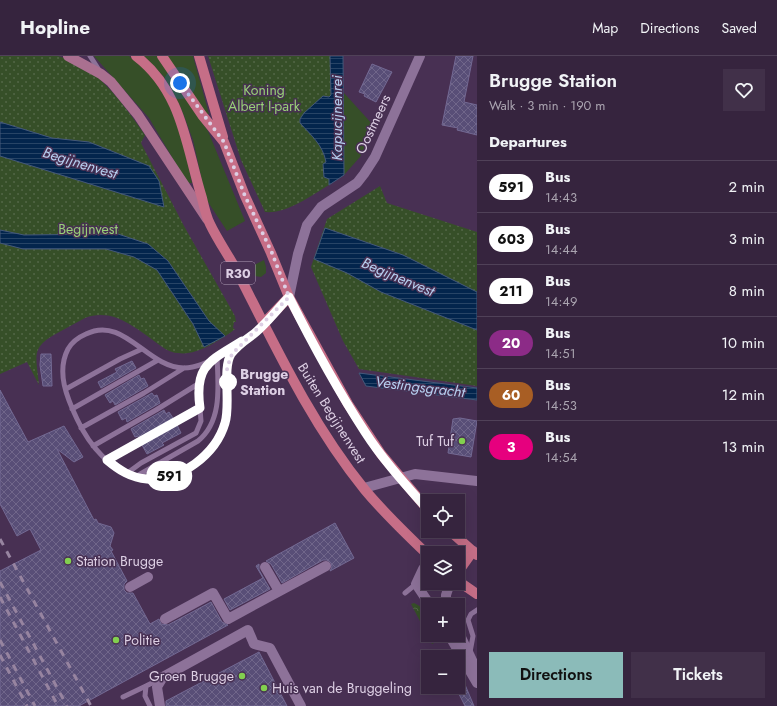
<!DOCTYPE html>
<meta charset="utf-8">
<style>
:root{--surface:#36243e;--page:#413049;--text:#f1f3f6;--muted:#aaa4b0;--line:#504158;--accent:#8bbbb9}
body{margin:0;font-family:Jost,sans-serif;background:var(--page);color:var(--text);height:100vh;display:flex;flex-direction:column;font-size:15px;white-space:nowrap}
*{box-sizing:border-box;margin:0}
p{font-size:13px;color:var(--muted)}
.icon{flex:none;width:22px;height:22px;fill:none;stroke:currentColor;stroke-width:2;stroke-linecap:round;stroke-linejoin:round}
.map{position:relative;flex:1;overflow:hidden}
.sheet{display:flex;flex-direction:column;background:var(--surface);width:300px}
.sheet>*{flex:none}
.badge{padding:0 8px;border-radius:13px;font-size:14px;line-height:26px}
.buttons{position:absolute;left:421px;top:438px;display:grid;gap:8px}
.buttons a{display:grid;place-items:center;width:44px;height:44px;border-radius:0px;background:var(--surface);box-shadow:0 4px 16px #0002,0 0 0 1px var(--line);font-size:20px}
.you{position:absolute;width:20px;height:20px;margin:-10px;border:3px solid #fff;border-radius:50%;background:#1a73e8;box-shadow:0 0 0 6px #1a73e833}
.map>.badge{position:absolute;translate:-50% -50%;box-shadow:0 0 0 2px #fff}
h2{padding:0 12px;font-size:15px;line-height:36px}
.round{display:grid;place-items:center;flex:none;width:42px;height:42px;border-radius:0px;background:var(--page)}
.overview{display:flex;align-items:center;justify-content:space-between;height:68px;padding:0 12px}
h1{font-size:19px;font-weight:600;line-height:30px}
.button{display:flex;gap:8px;margin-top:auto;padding:8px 12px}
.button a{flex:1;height:46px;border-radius:0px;background:var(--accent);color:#111;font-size:16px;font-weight:600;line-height:46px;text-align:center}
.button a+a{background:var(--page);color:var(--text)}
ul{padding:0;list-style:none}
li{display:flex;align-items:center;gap:12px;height:52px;padding:0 12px;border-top:1px solid var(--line)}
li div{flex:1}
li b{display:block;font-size:15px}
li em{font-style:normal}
li .badge{min-width:44px;font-weight:700;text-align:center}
header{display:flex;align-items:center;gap:24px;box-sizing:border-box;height:56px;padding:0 20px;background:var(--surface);border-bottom:1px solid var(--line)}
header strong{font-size:19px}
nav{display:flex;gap:22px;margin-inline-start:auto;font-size:14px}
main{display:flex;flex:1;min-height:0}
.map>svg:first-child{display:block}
.grass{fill:#364f28}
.forest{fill:url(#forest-crowns)}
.park{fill:url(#park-dots)}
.water{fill:url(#water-rules);stroke:#44587a}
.building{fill:url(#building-cross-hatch);stroke:#736993}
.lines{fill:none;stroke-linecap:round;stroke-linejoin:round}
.lane{stroke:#8d7299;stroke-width:5}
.street{stroke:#8d7299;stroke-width:10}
.secondary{stroke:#aa7090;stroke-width:10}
.primary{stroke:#c66e87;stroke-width:10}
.rail{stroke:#9784a0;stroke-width:3;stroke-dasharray:7 7;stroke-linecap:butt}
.line-casing{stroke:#fff;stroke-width:9}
.line{stroke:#fff;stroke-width:6}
.walk{stroke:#ddcfe4;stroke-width:4;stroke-dasharray:0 7.2}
.stop-dot{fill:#fff;stroke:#fff;stroke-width:2}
.poi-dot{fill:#82d04f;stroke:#483053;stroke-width:1.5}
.labels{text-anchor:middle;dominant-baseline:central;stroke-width:3;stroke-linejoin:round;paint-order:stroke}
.shield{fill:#483053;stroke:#b09fb8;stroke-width:1}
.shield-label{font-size:13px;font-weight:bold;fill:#ddcfe4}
.park-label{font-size:14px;fill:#98d177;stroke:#483053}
.street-label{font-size:14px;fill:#ddcfe4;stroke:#483053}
.stop-label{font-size:14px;font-weight:bold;fill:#ddcfe4;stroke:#483053;text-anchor:start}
.poi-label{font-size:14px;fill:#ddcfe4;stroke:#483053;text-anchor:start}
.water-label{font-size:15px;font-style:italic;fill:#b6cff0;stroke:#483053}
</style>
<header>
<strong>Hopline</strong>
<nav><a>Map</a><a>Directions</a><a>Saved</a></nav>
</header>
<main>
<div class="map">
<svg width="477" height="650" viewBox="0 0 477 650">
<defs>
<pattern id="forest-crowns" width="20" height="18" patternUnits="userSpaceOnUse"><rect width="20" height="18" fill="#364f28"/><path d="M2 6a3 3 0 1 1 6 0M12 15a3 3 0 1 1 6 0" fill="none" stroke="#536747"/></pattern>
<pattern id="park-dots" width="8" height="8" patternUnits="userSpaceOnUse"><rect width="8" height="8" fill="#364f28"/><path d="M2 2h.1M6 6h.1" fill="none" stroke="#536747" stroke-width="1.8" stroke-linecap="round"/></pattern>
<pattern id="water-rules" width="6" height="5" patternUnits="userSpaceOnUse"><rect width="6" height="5" fill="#03254d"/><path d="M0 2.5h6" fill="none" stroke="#274466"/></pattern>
<pattern id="building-cross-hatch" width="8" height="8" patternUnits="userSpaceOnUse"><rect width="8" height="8" fill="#584e77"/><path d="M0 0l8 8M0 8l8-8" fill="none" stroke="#70668a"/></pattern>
</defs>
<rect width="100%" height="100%" fill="#483053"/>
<path class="grass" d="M94,0H129L142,10L159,29L180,70L192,127H189L186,125L149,62Z
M144,0H158L208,75L245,165L227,175L206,143L193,84L181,52L164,21Z
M167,0H193L209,58H207Z
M344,37L374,70L360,101L344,119Z
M264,204L266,211V217L261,221L255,220L248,212Z"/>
<path class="forest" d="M414,547C428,553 428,566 428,579H440V584L432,588L411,548Z"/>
<path class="park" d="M0,0C14,0 46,0 58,0C98,10 123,48 145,79L141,87L184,170L235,260L236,266H234L233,272L235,273L230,277C216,286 196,300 178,297C169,297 161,290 154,285C133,270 112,252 85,262C77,266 69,271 61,275C30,291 36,298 39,329L27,306L0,318Z
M208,0H330L331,39L329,41L323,40L300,67C320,87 330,99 329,129C310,140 287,158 265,156L241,104Z
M380,130L387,147L477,176V330L359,313L343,285L311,211L327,163Z"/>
<path class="water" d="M330,0H343L344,119L329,129V123L324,121L323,108L326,106C323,89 311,79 300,67V63L304,57L323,40L329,41L331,39Z
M0,66L52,82L89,86L149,110L159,125L164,151L0,100Z
M325,172L403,199L477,236V274L381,236L347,217L314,203Z
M0,174L24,179L118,178L148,188L168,205L209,265L225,280L204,291L193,268L157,214L134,201L106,193H23L0,187Z
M359,317L477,332V344L366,330Z"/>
<path class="building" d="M456,0H473L464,46L477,49V79L457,74L458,72L442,69Z
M372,8L392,16L376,46L364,40L365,38L359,36Z
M41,298H51L52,330H43L40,309Z
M132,305L136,312L101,332L98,326L117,316L115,313Z
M139,319L141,323L144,322L148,330L115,349L113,345L110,347L105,339Z
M0,334L28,386L64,370L83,401L74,406L57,393L94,464L96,463L98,467L111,471L114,477L110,490L113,494L111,495L127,525L124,528V534L127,537H133L150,568L159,563L161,568L168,569L211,546L222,566L228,569L79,650H0V515L41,494L30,473L17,480L0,448Z
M152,337L154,340L157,339L160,347L127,366L126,362L122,364L118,356Z
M164,354L166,358L169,356L173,362L139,382L138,380L135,381L131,373Z
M460,362L477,365L471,401L448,397L453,363Z
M177,369L181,377L162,387L164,389L147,398L142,389Z
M335,467L354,502L330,515L332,511L331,507L327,504H323L282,527L271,508L266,505Z
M259,508V514L270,533L230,554L224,543L263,522L256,510Z
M259,596L287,650H166V645Z
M458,612L474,650H465L458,636Z"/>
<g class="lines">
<path class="lane" d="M90,0L99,14
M246,283C240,290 232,296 229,304C224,319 230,337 228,352C226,366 222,380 213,392C211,396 206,399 202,401C184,415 164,426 141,422C111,416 89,389 77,363C67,342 56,316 68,293C72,286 79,281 86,278C124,259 147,312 184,312C207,312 248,284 264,267
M66,333L120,303L142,293
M72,353L158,304
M81,372L144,337L184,312
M93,390L156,354L198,328
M107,404L200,352
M126,418L141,407L196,377L201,365L198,328L206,308
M135,421L198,385C223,365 218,328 217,300
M405,537L416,528
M470,596L473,580L468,564L471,558L477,554
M123,641L146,630
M150,650L145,640L146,630L160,623"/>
<path class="street" d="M289,241L298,198L307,169L321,151L357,127L364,118L375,101L420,0
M364,432L415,418L477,425
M458,500L473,495
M265,511L279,535
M428,511L423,513L416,528L430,549
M130,531L148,521
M446,549V539L450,527
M165,563L213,537L228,563L326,510
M458,575L477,615
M449,579L477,627
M160,650L157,631L163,621L248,574L254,588L270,592L301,650"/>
<path class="secondary" d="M68,0L101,18L111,26L138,59L207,163"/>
<path class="primary" d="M136,0C183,36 186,91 202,142C204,151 206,160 210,168C219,187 232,204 241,223C278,296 313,370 365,434C384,457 406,478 428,499
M162,0L202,59L224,86L245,140L271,197L289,241L348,348L381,398L428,454
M199,0L223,81
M264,267L289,241
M450,475L477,499
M458,516L473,495
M458,525L477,538"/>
<path class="rail" d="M0,483L91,650
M0,526L67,650
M0,541L58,650
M0,584L35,650
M0,599L27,650"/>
</g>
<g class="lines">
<g class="line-casing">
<path id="line" d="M242,285C210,305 194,309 200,352L107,404C119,414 131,422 147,423C180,426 216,398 225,367C231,348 222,313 231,298C236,291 244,285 251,280C265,270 277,253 289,241C312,287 337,333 365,376C383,404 406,429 428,454"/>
</g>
<use href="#line" class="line"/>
<path class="walk" d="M180,27L224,86L245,140L272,197L289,241L232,298L227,312L228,328V326"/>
</g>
<circle class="stop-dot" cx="228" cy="326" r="8"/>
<g class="poi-dot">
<circle cx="462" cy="385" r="4"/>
<circle cx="68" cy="505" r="4"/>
<circle cx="116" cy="584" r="4"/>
<circle cx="242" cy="620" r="4"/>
<circle cx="264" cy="632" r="4"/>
</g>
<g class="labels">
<rect class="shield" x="221" y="206" width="34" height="22" rx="3"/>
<g class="shield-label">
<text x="238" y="217">R30</text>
</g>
<g class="park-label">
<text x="264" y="34">Koning<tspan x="264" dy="16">Albert I-park</tspan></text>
<text x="88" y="173">Begijnvest</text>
</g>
<g class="street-label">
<text transform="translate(373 68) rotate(-65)">Oostmeers</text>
<text transform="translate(332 357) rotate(58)">Buiten Begijnenvest</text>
</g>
<g class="stop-label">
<text x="240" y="318">Brugge<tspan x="240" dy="16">Station</tspan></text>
</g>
<g class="poi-label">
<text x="454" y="385" text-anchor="end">Tuf Tuf</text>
<text x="76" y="505">Station Brugge</text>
<text x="124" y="584">Politie</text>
<text x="234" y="620" text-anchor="end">Groen Brugge</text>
<text x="272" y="632">Huis van de Bruggeling</text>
</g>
<g class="water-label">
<text transform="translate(337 62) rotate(-90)">Kapucijnenrei</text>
<text transform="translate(80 107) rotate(17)">Begijnenvest</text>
<text transform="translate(398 221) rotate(23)">Begijnenvest</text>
<text transform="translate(420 331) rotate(7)">Vestingsgracht</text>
</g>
</g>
</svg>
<div class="buttons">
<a><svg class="icon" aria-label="locate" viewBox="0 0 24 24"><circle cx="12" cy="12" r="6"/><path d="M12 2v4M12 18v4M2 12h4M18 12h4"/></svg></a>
<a><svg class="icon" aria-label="layers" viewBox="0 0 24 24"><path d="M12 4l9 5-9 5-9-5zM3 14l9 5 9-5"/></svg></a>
<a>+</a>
<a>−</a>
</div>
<div class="you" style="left:180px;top:27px"></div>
<b class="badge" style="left:169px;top:420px;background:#fff;color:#111">591</b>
</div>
<section class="sheet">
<div class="overview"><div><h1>Brugge Station</h1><p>Walk · 3 min · 190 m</p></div><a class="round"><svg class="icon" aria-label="heart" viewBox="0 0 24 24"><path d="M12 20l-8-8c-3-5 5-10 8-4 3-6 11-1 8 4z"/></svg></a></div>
<h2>Departures</h2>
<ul>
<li><span class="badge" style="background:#fff;color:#111">591</span><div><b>Bus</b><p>14:43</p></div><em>2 min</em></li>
<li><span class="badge" style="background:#fff;color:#111">603</span><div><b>Bus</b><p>14:44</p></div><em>3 min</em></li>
<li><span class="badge" style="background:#fff;color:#111">211</span><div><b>Bus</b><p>14:49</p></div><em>8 min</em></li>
<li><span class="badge" style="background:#8c2b87;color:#fff">20</span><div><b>Bus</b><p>14:51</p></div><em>10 min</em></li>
<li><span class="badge" style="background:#a85e24;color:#fff">60</span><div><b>Bus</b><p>14:53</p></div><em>12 min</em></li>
<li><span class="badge" style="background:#e6007e;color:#fff">3</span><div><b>Bus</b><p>14:54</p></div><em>13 min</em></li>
</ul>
<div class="button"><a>Directions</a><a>Tickets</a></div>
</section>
</main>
